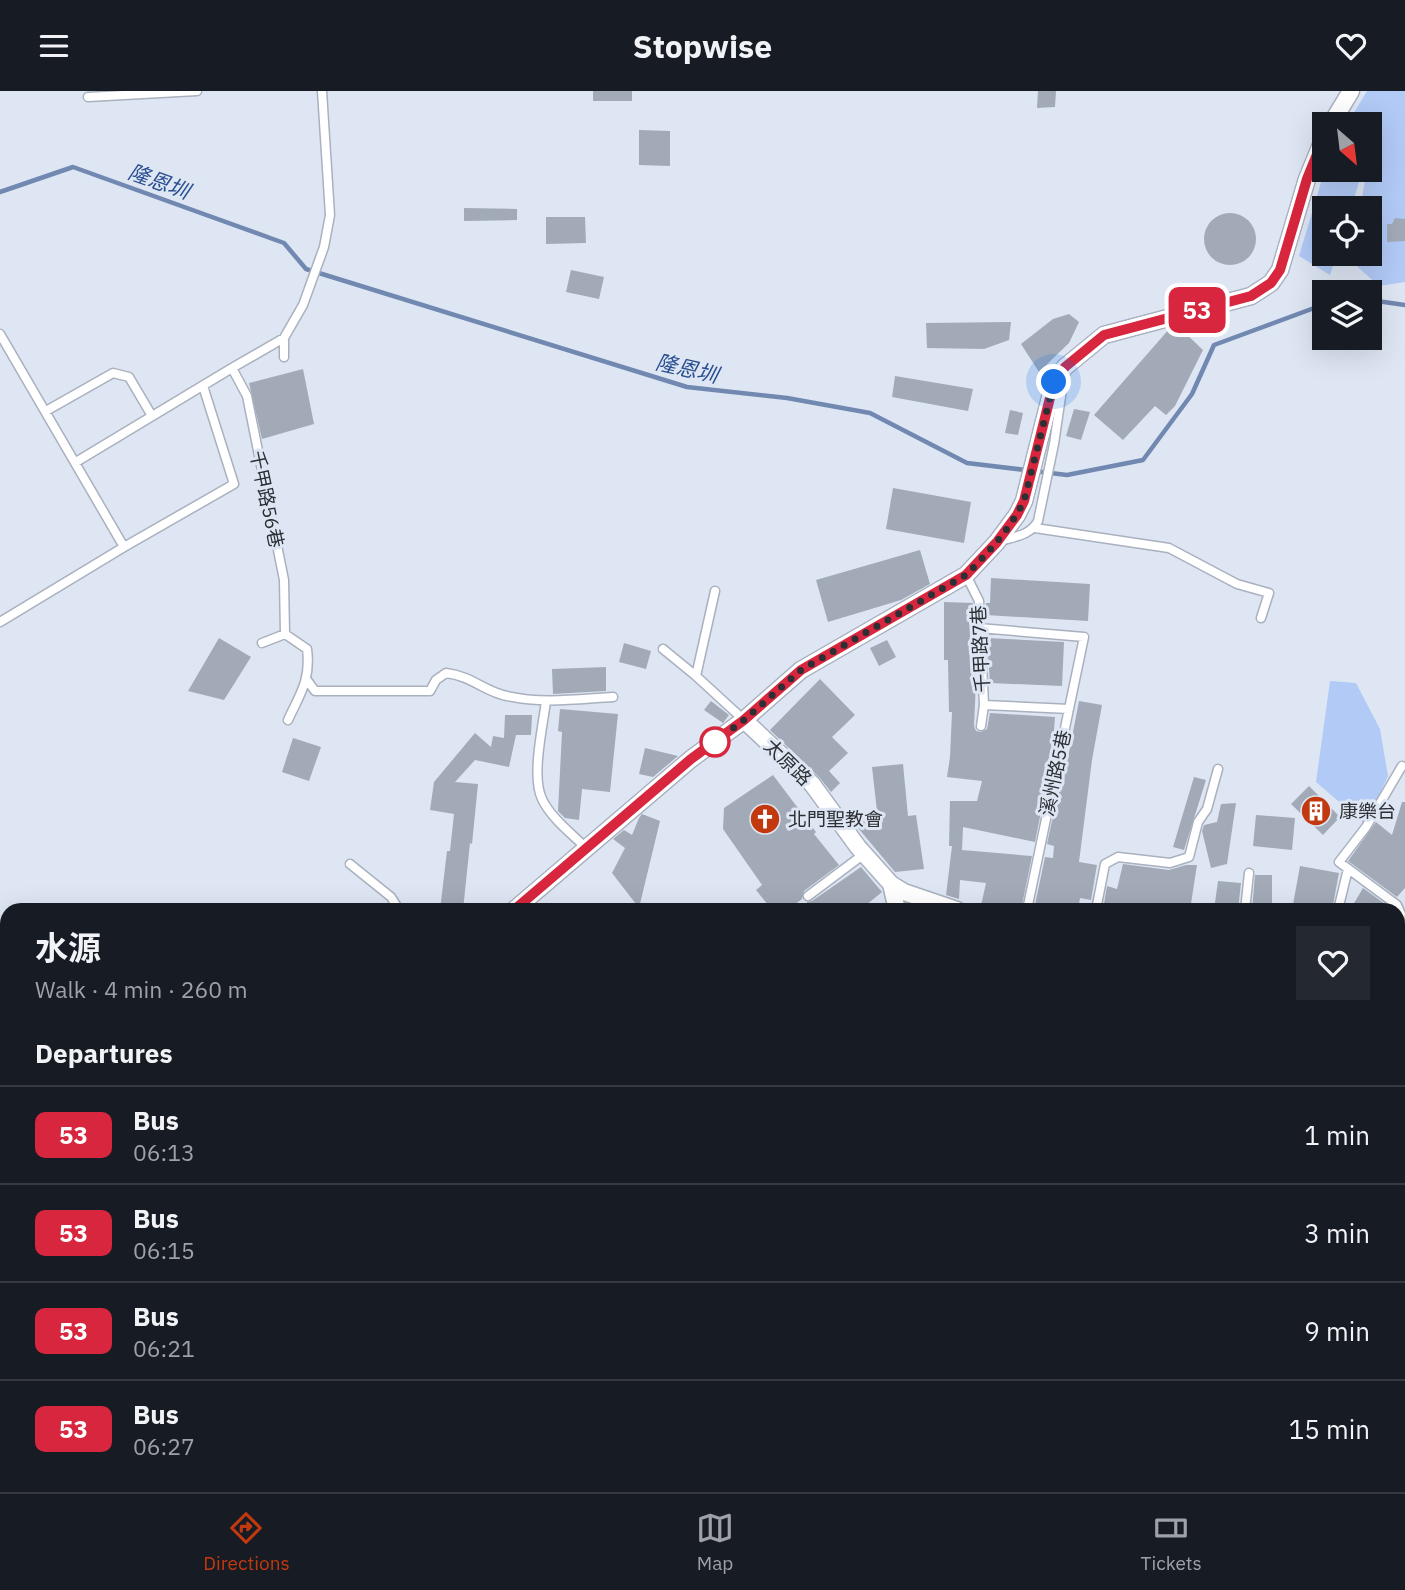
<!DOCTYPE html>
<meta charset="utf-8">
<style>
:root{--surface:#171b24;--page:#242831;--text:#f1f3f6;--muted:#9ea1a6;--line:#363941;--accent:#c2390f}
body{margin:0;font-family:"IBM Plex Sans","Noto Sans TC",sans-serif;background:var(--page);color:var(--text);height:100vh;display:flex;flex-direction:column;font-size:26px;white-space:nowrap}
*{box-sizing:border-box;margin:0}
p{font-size:23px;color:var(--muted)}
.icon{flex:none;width:38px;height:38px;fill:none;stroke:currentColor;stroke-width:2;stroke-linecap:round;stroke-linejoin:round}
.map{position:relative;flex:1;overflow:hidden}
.side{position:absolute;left:0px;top:812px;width:1405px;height:590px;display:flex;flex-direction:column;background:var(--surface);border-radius:21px 21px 0 0;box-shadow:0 7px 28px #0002}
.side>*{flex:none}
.badge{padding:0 14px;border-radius:10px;font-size:24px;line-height:46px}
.needle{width:46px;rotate:152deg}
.buttons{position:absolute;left:1312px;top:21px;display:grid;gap:14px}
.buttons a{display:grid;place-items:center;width:70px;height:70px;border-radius:0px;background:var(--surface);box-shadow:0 7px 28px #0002;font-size:35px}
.you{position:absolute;width:35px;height:35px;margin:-18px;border:5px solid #fff;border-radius:50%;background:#1a73e8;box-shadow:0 0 0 10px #1a73e833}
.map>.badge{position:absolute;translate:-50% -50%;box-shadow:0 0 0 4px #fff}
h2{padding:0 35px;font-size:26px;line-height:63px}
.round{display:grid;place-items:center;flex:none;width:74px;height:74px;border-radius:0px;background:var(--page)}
.head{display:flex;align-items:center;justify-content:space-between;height:119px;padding:0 35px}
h1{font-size:33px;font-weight:700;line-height:52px}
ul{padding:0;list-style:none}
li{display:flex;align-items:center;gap:21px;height:98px;padding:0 35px;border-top:2px solid var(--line)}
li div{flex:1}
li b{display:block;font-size:26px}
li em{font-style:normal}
li .badge{min-width:77px;font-weight:700;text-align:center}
header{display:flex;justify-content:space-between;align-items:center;height:91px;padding:0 35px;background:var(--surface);font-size:32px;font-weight:700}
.menu{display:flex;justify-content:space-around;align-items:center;height:98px;border-top:2px solid var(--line);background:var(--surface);font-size:19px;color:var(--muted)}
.menu a{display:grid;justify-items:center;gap:4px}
.menu .selected{color:var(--accent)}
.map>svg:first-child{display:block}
.green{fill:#b1caf6}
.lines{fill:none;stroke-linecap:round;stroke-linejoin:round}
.stream{stroke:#7188b0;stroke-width:4.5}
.building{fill:#a2aab8}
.lane-casing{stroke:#a9b0be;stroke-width:11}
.street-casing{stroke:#a9b0be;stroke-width:19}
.lane{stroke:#fff;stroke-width:8}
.street{stroke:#fff;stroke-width:16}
.rail{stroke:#454a50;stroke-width:4.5;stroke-dasharray:14 7;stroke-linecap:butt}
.line-casing{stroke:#fff;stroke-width:16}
.line{stroke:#d7263d;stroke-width:10}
.walk{stroke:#2c3035;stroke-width:7;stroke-dasharray:0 12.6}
.stop-dot{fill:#fff;stroke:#d7263d;stroke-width:3.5}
.labels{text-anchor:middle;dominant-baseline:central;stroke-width:6;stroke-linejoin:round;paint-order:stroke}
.street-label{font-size:19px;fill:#2c3035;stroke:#dee6f4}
.poi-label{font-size:19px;fill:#2c3035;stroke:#dee6f4;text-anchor:start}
.water-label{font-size:21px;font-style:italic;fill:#2a4f90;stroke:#dee6f4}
</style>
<header><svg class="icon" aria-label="menu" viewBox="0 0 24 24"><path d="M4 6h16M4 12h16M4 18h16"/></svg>Stopwise<svg class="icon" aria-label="heart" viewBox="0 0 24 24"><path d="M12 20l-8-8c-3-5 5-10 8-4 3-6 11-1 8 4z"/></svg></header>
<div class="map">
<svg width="1405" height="1401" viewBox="0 0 1405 1401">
<rect width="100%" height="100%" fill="#dee6f4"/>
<path class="green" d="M1367,0H1405V191L1379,195L1350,169L1351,163H1370V117H1360L1365,90L1381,78L1360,88L1351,117H1325V163H1337L1330,184L1299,165L1325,78L1370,79V33H1347Z
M1330,590L1356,592L1380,638L1388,685L1365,733L1316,691Z
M110,1395H488L487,1401H109Z"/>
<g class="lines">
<path class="stream" d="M0,101L73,76L284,152L306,178L687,296L787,307L870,322L967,372L1067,384L1143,369L1192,303L1214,254L1325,213
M1370,209L1405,214"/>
</g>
<path class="building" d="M593,0H632V10H593Z
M1038,0H1056L1055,16L1037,17Z
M639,39L670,40V75L639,74Z
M464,117L517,118V129L464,130Z
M1204 148a26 26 0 1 1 52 0a26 26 0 1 1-52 0Z
M546,126H585L586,152L546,153Z
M1395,127L1405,128V150L1387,151V133H1392Z
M571,179L604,186L599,208L566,201Z
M1069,223L1079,231L1069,252L1039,281L1021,253L1053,228Z
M1011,231L1009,249L984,258L927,257L926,232Z
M1178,235L1203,259L1175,315L1166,324L1155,315L1123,349L1094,324L1170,237Z
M303,278L314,333L262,348L249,292Z
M895,285L973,298L968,320L892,306Z
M1074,318L1090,321L1081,349L1066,345Z
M1010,319L1023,322L1018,344L1005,342Z
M893,397L971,411L964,452L886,438Z
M920,459L930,493L901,509L828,531L816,489Z
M991,487L1090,493L1088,530L986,524V512H990Z
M944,511L973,512L976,591L974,635L976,640L981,641L987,638L990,622L1055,626L1052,665L1035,751L963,736L962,759L1032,765L1021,819H980L986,792L960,789L959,808L946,804L952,755H949L950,710H977L982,690L947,686L950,666L952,621H949L948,569H944Z
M219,547L251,566L224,609L188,600Z
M987,547L1064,551L1062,595L990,592Z
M887,549L896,566L879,575L870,557Z
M624,552L651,560L646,578L619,571Z
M606,576V600L553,603L552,578Z
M820,588L855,624L832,646L848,662L829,680L840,692L831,701L819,686L770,639Z
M711,610L729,624L723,632L704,619Z
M1079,610L1102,614L1092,669L1079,771L1097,774L1091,809L1080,807L1078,819H1034L1045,766L1053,767L1054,755L1047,753L1059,698H1062Z
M560,618L618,623L610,701L582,698L579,729L565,727L558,720L562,641L558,640Z
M505,624H532L531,644H516L509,676L475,669L455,691L478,693L472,753L470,752L463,819H440L447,760H450L454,723L430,719L434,691L475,642L491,656L493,645L504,647Z
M293,647L321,656L309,690L282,681Z
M645,657L678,665L653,686L639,683Z
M903,673L908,725L916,724L924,778L895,781L853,731L878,729L872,676Z
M773,684L816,741L814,743L839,774L804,800L802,808L788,819H772L756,799L762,794L723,738L724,717Z
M1194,686L1206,689L1184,759L1173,756Z
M1309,695L1340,726L1323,744L1291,713Z
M1402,711H1405V797L1397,806L1348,770L1376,731L1392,744Z
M1236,712L1227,773L1211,777L1202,740L1204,734L1217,731L1221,713Z
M642,723L660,730L639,817L612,782L625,757L613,748L624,739L632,744L639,727Z
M1256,724L1295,727L1292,759L1253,755Z
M1123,773L1169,779L1186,774H1197L1190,819H1103L1107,795L1117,798Z
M1300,775L1339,782L1332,819H1292Z
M861,776L882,801L860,819H806L807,811L812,810Z
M1255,784H1272V819H1252Z
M1218,790L1241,792L1238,819H1214Z
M1363,797L1389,816L1387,819H1350Z"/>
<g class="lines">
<g class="lane-casing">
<path id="lane" d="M88,6L197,0
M0,243L124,456
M284,247L232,277L247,305L284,489L285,543L307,558C311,589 300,603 288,629
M284,266V247L303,214L324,156L330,124L322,0
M46,320L113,282L129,286L152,325
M76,371L232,277
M1035,437L1169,457L1237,493L1269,502L1261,527
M1000,450C1014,446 1031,444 1038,430L1054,353L1064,285
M966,484L979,510L984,614L981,635
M715,500L696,585L744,629
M0,531L124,456L234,393L203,295
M979,537L1084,546L1027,819
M262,552L285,543
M663,558L696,585
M307,589L315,600H430L436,589L446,582C472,585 485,601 507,605C542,613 578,608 613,606
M546,610C543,635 531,685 542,708C551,727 571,742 586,757
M984,614L1069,618
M350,773L391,806L399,819
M808,805L864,763
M1096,819L1105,773L1118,766L1170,772L1189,766L1198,731L1207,718L1218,678
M1245,819L1249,782
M1338,819L1348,778
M1398,835L1401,823L1397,814L1339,771L1366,736L1402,675
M1398,985L1405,987
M1398,1011H1405
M0,1082L7,1081
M0,1109L7,1108
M0,1369L7,1320
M66,1401L67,1395
M623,1401L624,1395
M1014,1401L1035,1395"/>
</g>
<g class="street-casing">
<path id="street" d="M1331,33L1351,0
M744,629L812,693L858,756L891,793L897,819
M891,793L904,801L957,819
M514,819L691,668L744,629L801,579L966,484L997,451L1017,424L1024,410L1054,291L1065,276L1104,244L1251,205L1271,192L1280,179L1307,88L1325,44
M1398,1039L1405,1046
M0,1258L7,1252
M1195,1395L1200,1401"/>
</g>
<use href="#lane" class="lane"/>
<use href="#street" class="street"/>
<path class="rail" d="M1398,994L1405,993
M0,1092H7"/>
</g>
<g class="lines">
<g class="line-casing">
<path id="line" d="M514,819L691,668L744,629L801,579L966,484L997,451L1017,424L1024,410L1054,291L1065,276L1104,244L1251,205L1271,192L1280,179L1307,88L1325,44"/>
</g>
<use href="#line" class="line"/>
<path class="walk" d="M715,651L709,655L744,629L801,579L966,484C988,462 1010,438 1024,410L1054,291"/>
</g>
<defs>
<g id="building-disc" transform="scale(1.575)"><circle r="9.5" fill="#c2390f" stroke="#dee6f4"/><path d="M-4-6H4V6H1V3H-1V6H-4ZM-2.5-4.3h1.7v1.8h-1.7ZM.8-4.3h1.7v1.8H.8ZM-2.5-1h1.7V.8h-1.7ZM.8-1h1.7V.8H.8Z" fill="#fff"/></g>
<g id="church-disc" transform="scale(1.575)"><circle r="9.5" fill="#c2390f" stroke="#dee6f4"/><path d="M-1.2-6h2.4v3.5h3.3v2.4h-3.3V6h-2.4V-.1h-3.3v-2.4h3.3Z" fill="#fff"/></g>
</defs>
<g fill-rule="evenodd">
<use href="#building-disc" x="1316" y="720"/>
<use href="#church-disc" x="765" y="728"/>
</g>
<circle class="stop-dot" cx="715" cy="651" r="14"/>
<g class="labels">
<g class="street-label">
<text transform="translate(267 408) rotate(78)">千甲路56巷</text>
<text transform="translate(980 558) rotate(-93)">千甲路7巷</text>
<text transform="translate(788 671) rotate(44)">太原路</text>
<text transform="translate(1055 682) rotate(-78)">溪州路5巷</text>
</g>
<g class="poi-label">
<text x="1339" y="720">康樂台</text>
<text x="788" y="728">北門聖教會</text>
</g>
<g class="water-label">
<text transform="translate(159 90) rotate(20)">隆恩圳</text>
<text transform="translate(687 277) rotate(13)">隆恩圳</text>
</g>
</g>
</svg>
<div class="buttons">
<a><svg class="needle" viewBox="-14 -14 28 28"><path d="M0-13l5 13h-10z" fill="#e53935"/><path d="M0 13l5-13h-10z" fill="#9ea1a6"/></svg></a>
<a><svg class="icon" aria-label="locate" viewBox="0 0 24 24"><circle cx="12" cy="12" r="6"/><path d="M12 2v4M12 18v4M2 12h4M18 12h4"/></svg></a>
<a><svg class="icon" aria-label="layers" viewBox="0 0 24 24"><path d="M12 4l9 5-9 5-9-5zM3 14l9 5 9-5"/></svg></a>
</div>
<div class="you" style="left:1054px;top:291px"></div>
<b class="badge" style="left:1197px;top:219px;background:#d7263d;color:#fff">53</b>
<section class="side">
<div class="head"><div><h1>水源</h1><p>Walk · 4 min · 260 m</p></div><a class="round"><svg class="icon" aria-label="heart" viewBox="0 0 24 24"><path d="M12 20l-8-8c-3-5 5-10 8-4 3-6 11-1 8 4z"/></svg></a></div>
<h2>Departures</h2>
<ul>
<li><span class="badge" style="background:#d7263d;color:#fff">53</span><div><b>Bus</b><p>06:13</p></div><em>1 min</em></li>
<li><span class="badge" style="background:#d7263d;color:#fff">53</span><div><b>Bus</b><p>06:15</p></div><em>3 min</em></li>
<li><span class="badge" style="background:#d7263d;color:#fff">53</span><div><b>Bus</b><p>06:21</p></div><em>9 min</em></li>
<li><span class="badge" style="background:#d7263d;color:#fff">53</span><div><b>Bus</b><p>06:27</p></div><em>15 min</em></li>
</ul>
</section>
</div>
<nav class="menu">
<a class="selected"><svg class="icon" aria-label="directions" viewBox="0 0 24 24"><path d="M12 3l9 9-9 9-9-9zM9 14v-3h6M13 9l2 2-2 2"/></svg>Directions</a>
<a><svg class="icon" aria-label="map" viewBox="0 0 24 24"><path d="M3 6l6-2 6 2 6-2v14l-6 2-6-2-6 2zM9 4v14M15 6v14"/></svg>Map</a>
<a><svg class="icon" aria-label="tickets" viewBox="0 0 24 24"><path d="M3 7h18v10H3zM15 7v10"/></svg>Tickets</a>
</nav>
